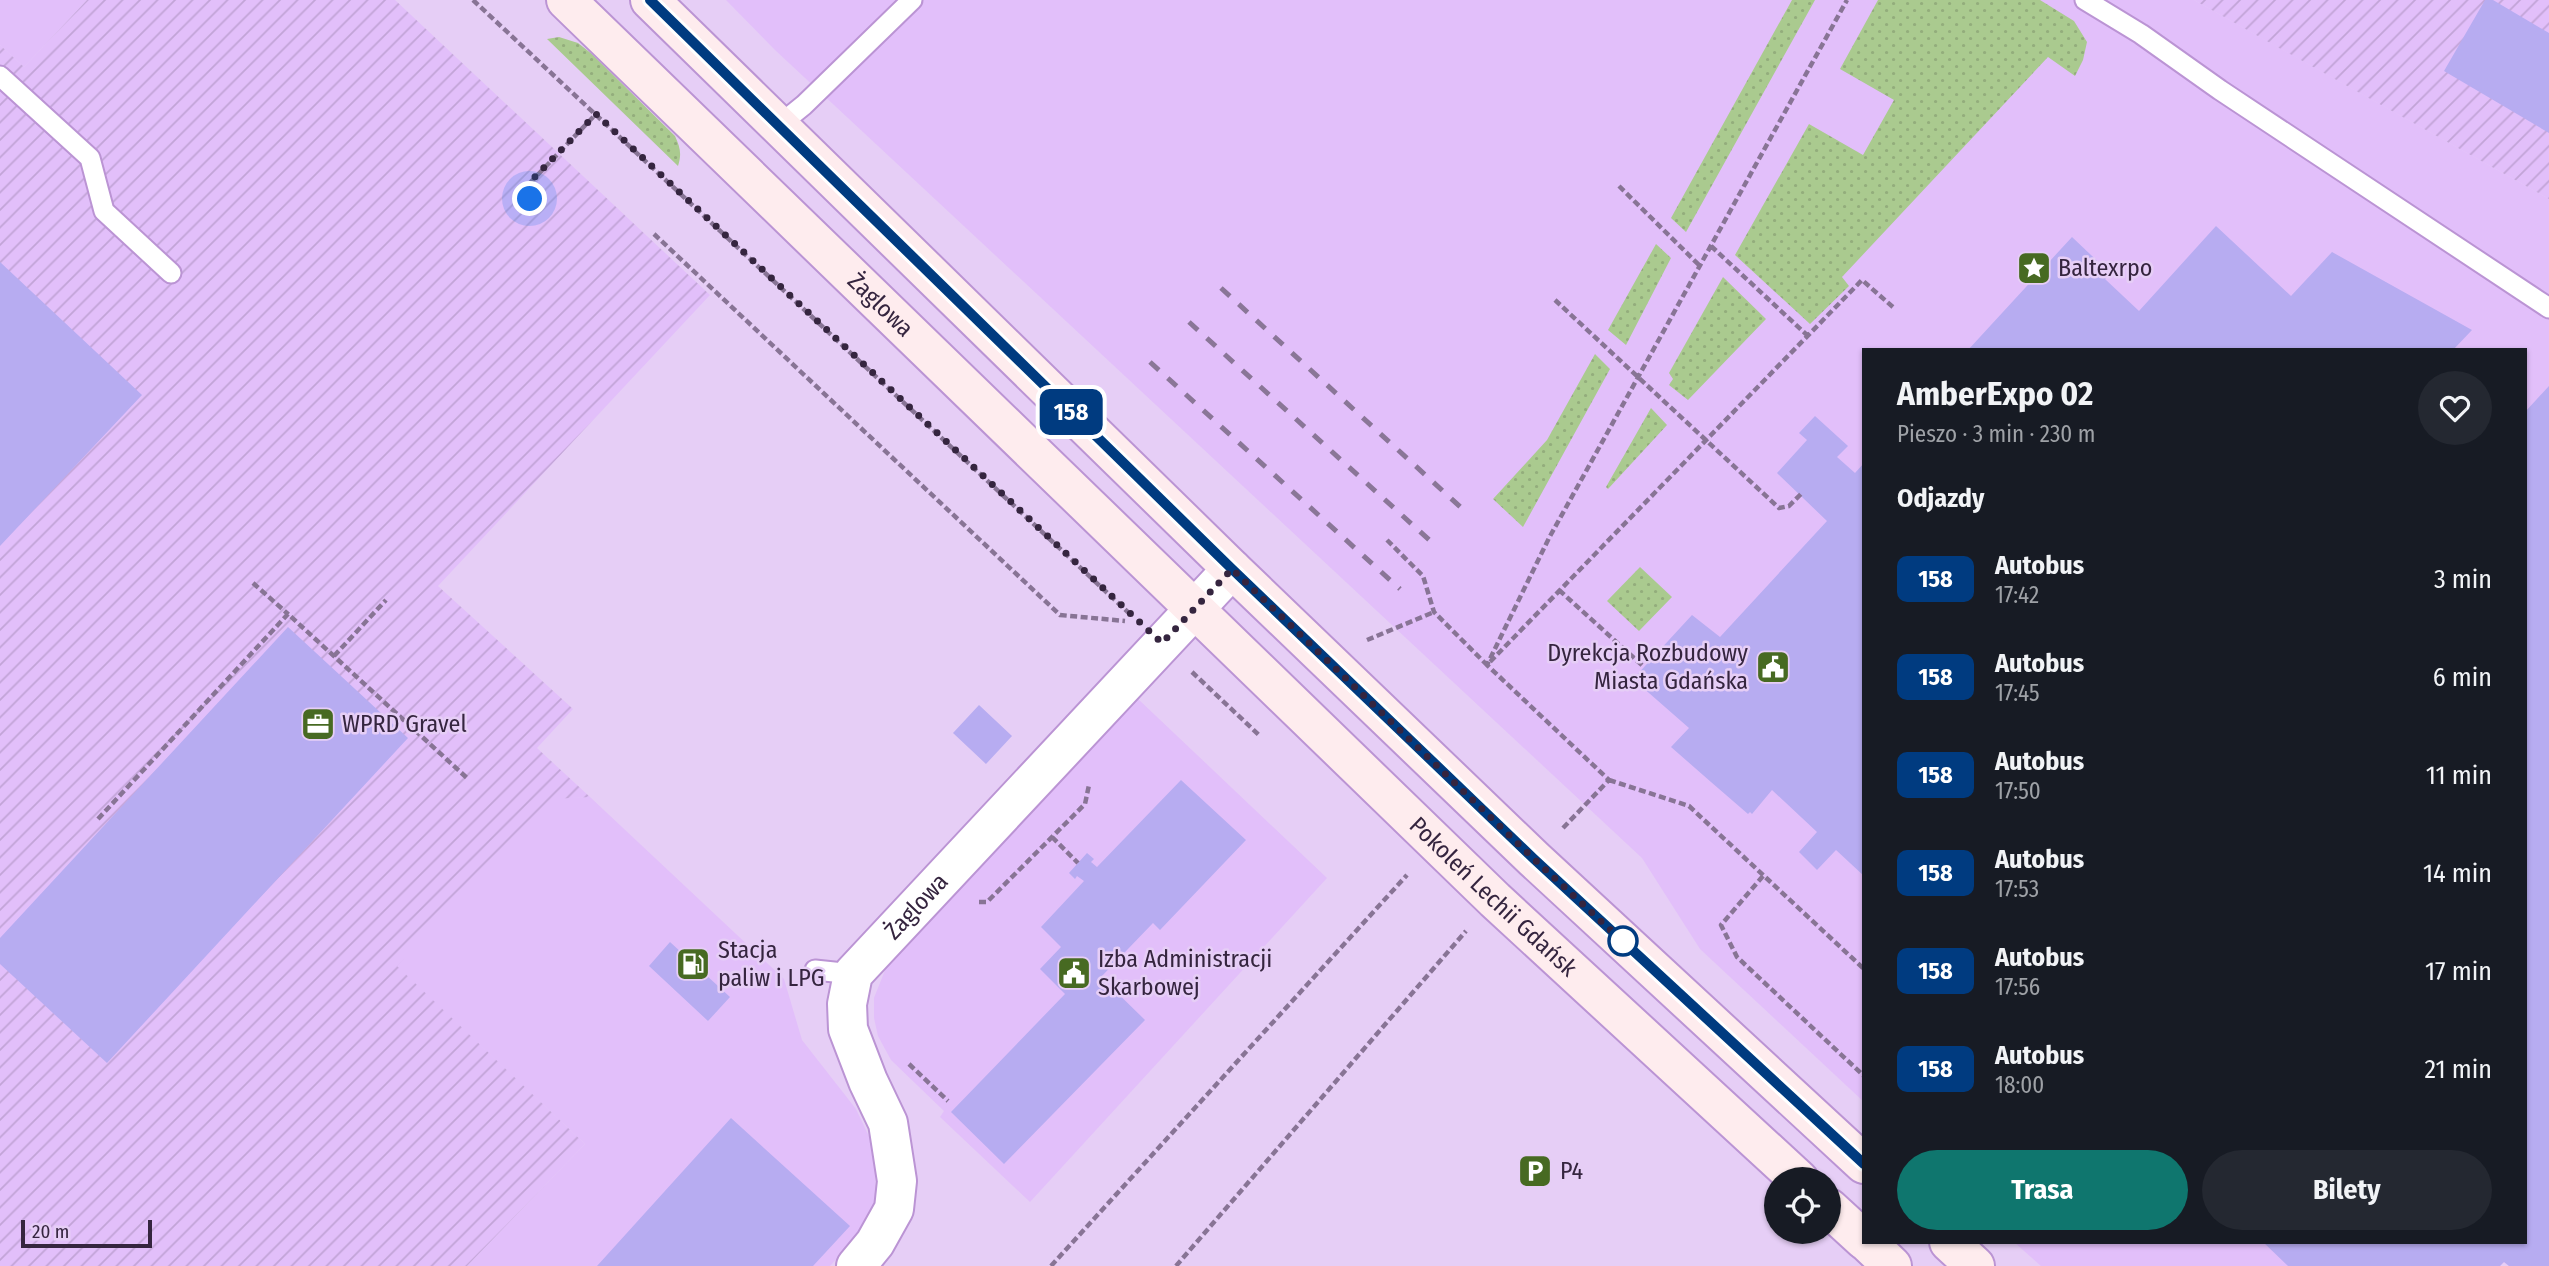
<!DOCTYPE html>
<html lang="pl">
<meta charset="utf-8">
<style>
:root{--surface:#171b24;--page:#242831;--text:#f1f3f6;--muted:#9ea1a6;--accent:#0f766e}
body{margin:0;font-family:"Fira Sans Condensed",sans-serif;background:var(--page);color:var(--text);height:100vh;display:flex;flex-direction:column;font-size:26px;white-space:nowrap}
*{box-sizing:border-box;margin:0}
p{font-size:23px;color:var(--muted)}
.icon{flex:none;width:38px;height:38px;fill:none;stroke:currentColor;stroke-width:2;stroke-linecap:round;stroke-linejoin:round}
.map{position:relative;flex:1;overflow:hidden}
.sheet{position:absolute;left:1862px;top:348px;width:665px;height:896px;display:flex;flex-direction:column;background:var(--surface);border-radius:0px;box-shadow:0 2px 5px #0004}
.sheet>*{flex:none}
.badge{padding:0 14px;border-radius:10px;font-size:24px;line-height:46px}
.controls{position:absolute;left:1764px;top:1167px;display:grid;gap:14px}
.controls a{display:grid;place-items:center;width:77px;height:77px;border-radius:50%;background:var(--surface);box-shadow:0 2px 5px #0004;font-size:35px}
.scale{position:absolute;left:21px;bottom:18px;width:131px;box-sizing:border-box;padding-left:7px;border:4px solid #35253f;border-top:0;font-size:19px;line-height:24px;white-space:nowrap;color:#35253f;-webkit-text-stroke:5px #e6cef6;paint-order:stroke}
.you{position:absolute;width:35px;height:35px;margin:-18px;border:5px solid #fff;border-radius:50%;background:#1a73e8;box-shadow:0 0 0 10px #1a73e833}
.map>.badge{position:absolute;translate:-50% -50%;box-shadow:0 0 0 4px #fff}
h2{padding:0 35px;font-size:26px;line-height:63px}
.round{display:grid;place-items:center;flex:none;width:74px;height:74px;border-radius:37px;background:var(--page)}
.overview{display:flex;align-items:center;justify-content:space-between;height:119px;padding:0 35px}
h1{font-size:33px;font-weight:700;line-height:52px}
.primary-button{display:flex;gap:14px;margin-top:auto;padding:14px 35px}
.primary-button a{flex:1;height:80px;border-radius:42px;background:var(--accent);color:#fff;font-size:28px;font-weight:700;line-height:80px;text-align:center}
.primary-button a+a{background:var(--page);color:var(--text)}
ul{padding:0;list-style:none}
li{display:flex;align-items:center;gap:21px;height:98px;padding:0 35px}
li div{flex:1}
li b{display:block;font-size:26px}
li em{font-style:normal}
li .badge{min-width:77px;font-weight:700;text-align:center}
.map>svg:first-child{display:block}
.built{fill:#e2bffa}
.industrial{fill:url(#industrial-furrows)}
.grass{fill:url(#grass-dots)}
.building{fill:#b7acf1}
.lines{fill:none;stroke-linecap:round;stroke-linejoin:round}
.lane-casing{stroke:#bb94d4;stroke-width:23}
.street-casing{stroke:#bb94d4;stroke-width:42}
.secondary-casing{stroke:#bb94d4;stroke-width:42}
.path{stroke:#887495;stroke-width:4.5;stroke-dasharray:7 3.5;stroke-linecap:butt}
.lane{stroke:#fff;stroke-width:19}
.street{stroke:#fff;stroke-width:38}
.secondary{stroke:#feecee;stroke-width:38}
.rail{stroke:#8a7697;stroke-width:5;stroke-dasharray:12 12;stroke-linecap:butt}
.line-casing{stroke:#fff;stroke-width:16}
.line{stroke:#003b80;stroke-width:10}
.walk{stroke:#35253f;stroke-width:7;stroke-dasharray:0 12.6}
.stop-dot{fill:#fff;stroke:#003b80;stroke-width:3.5}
.labels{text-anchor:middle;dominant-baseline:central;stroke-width:5;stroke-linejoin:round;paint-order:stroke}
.poi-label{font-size:24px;fill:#35253f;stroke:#e6cef6;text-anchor:start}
.street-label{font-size:24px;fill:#35253f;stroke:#e6cef6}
</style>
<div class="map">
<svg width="2549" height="1266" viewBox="0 0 2549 1266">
<defs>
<pattern id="industrial-furrows" width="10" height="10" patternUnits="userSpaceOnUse" patternTransform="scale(1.75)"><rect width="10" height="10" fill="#e2bffa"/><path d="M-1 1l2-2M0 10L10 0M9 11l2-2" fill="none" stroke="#c2a4d7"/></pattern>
<pattern id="grass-dots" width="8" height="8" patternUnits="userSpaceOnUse" patternTransform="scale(1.75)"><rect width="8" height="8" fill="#aaca8f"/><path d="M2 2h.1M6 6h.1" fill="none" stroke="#93ad7c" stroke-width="1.8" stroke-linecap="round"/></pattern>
</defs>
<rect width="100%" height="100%" fill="#e6cef6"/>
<path class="built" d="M0,0H87L24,67L0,45Z
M726,0H2194L2549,199V1266H2509L2504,1262L2500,1266H2041L2015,1243L2525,1242V350H1864V1102L1700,949L1642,858L775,50Z
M1137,698L1327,878L1030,1202L940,1117L944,1111L891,1060L878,1036L874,1018V998L886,968Z
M590,797L784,979L802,1040L856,1109L874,1147L877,1215L830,1266H467L585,1144L396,966L552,798Z"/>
<path class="industrial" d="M87,0H395L710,295L438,586L573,709L537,748L590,797L552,799L397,966L585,1144L467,1266H0V45L24,67Z
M2194,0H2549V199L2272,44Z"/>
<path class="grass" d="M1792,0H1815L1686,232L1671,218Z
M1878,0H2040L2074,21L2087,42L2083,60L2075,76L2048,57L1842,277L1849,286L1810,324L1735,255L1809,124L1863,155L1894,100L1840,69Z
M559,37L578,43L592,54L675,136C680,147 682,154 678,166L547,39Z
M1656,244L1671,258L1626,345L1608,330Z
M1723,277L1766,319L1688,400L1669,385L1673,379L1669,373Z
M1595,354L1610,369L1523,527L1493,499L1547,440Z
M1651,408L1667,425L1608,489L1606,487Z
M1640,567L1672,597L1639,631L1607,601Z"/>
<path class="building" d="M2485,0H2493L2549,33V133L2444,71Z
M2216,226L2291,296L2332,252L2472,330L2453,350H1968L2072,237L2110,273L2105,279L2139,311Z
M0,262L142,395L0,546Z
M2549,386V1266H2509L2504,1262L2500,1266H2288L2263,1242H2525V412Z
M1815,416L1848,446L1837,457L1855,473L1864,463V876L1836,850L1817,870L1799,852L1817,832L1772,790L1752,814L1750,812L1748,814L1711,782L1671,747L1689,728L1633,679L1692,615L1720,637L1827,521L1777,473L1807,440L1799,433Z
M288,627L408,738L107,1063L0,964V938Z
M979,705L1012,736L986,764L953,733Z
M1181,780L1246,840L1160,930L1153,923L1101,977L1145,1020L1004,1164L951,1112L1065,994L1040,969L1061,947L1041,927L1084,881L1077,876L1075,879L1069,873L1087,853L1094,859L1091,862L1097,867Z
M670,942L730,997L708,1021L649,966Z
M731,1118L850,1226L813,1266H597Z"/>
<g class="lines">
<g class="lane-casing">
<path id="lane" d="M2085,0L2141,34L2220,90L2549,308
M0,76L90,158L104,211L171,273
M778,126L804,105L912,0
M815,970L853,974"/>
</g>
<g class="street-casing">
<g id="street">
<path id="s1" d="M856,1266L875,1243L894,1209L897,1181L888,1123L868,1081L848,1029L847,1004L853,974L1232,569"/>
</g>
</g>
<g class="secondary-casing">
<g id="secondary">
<path id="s2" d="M566,0L1495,900L1799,1180"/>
<path d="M650,0L1232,569L1534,859L1864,1164"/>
<path d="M1829,1208L1864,1240"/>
<path d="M1867,1242L1892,1266"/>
<path d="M1949,1242L1975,1266"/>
</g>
</g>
<path class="path" d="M473,0L1132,616
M1619,186L1700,266
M532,213L528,185L596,114
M654,234L1060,615L1125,621
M1711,246L1808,336
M1555,300L1779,508L1789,506L1801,494
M1387,540L1423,576L1434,612L1487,665L1862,280L1894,308
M253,583L288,614
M1559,590L1644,667
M1367,640L1434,612
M334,656L386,600
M1192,672L1260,736
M1609,780L1689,806L1864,969
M98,819L288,614L467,778
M1563,828L1609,780L1487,665L1549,538L1847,0
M1052,837L1078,863
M1763,876L1721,925L1737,957L1864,1076
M979,902H987L1085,804L1089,785
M909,1064L948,1101
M1051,1266L1407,875
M1176,1266L1466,931"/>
<use href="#lane" class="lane"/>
<use href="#street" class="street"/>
<use href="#secondary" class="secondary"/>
<path class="rail" d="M1221,288L1468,514
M1189,322L1437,547
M1150,362L1400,589"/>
</g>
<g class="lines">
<g class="line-casing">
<path id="line" d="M650,0L1232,569L1534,859L1864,1164"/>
</g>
<use href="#line" class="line"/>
<path class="walk" d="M530,199L528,184L596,114L1162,643L1232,569L1534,859L1630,948L1623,941"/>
</g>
<defs>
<g id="sight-square" transform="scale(1.75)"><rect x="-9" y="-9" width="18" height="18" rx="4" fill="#476a22" stroke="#e6cef6"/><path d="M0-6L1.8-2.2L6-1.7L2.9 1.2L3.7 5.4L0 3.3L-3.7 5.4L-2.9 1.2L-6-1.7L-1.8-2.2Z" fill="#fff"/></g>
<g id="civic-square" transform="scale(1.75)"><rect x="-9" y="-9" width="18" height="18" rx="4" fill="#476a22" stroke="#e6cef6"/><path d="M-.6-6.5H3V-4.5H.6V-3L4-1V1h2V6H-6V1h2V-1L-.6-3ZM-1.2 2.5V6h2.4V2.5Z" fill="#fff"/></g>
<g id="office-square" transform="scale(1.75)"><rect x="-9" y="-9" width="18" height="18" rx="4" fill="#476a22" stroke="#e6cef6"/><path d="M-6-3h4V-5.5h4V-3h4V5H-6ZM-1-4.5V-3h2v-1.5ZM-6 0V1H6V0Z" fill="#fff"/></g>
<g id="fuel-square" transform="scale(1.75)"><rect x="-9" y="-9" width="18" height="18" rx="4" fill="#476a22" stroke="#e6cef6"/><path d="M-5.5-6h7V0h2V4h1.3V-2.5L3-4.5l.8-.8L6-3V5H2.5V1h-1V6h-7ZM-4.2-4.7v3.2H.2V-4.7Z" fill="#fff"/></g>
<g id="parking-square" transform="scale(1.75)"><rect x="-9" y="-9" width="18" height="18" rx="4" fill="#476a22" stroke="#e6cef6"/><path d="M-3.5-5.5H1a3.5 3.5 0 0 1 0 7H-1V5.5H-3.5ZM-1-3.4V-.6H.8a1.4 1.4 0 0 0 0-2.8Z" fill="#fff"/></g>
</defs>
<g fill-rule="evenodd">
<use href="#sight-square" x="2034" y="268"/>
<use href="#civic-square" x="1773" y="667"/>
<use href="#office-square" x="318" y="724"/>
<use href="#fuel-square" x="693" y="964"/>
<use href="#civic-square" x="1074" y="973"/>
<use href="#parking-square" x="1535" y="1171"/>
</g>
<circle class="stop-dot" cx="1623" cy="941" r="14"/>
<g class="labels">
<g class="poi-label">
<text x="2058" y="268">Baltexrpo</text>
<text x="1748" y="653" text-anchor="end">Dyrekcja Rozbudowy<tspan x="1748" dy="28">Miasta Gdańska</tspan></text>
<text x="342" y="724">WPRD Gravel</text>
<text x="718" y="950">Stacja<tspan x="718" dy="28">paliw i LPG</tspan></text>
<text x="1098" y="959">Izba Administracji<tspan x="1098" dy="28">Skarbowej</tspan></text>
<text x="1560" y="1171">P4</text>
</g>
<g class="street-label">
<text stroke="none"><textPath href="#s2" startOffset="438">Żaglowa</textPath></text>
<text stroke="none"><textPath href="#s2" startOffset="1290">Pokoleń Lechii Gdańsk</textPath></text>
<text stroke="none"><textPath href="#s1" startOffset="406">Żaglowa</textPath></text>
</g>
</g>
</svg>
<div class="controls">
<a><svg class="icon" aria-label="locate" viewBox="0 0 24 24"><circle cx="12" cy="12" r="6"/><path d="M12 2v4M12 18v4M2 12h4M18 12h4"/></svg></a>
</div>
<div class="scale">20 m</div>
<div class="you" style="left:530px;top:199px"></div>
<b class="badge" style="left:1071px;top:412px;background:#003b80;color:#fff">158</b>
<section class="sheet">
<div class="overview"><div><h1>AmberExpo 02</h1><p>Pieszo · 3 min · 230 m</p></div><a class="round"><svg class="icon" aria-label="heart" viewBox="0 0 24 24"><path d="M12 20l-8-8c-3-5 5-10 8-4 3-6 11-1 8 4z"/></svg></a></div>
<h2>Odjazdy</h2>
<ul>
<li><span class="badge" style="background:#003b80;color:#fff">158</span><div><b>Autobus</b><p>17:42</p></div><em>3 min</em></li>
<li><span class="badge" style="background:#003b80;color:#fff">158</span><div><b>Autobus</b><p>17:45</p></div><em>6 min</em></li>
<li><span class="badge" style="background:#003b80;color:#fff">158</span><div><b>Autobus</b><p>17:50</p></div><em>11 min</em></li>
<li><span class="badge" style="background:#003b80;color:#fff">158</span><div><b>Autobus</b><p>17:53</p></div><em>14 min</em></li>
<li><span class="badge" style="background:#003b80;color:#fff">158</span><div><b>Autobus</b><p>17:56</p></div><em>17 min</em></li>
<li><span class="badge" style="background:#003b80;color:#fff">158</span><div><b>Autobus</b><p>18:00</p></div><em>21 min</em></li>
</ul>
<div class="primary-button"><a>Trasa</a><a>Bilety</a></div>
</section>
</div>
